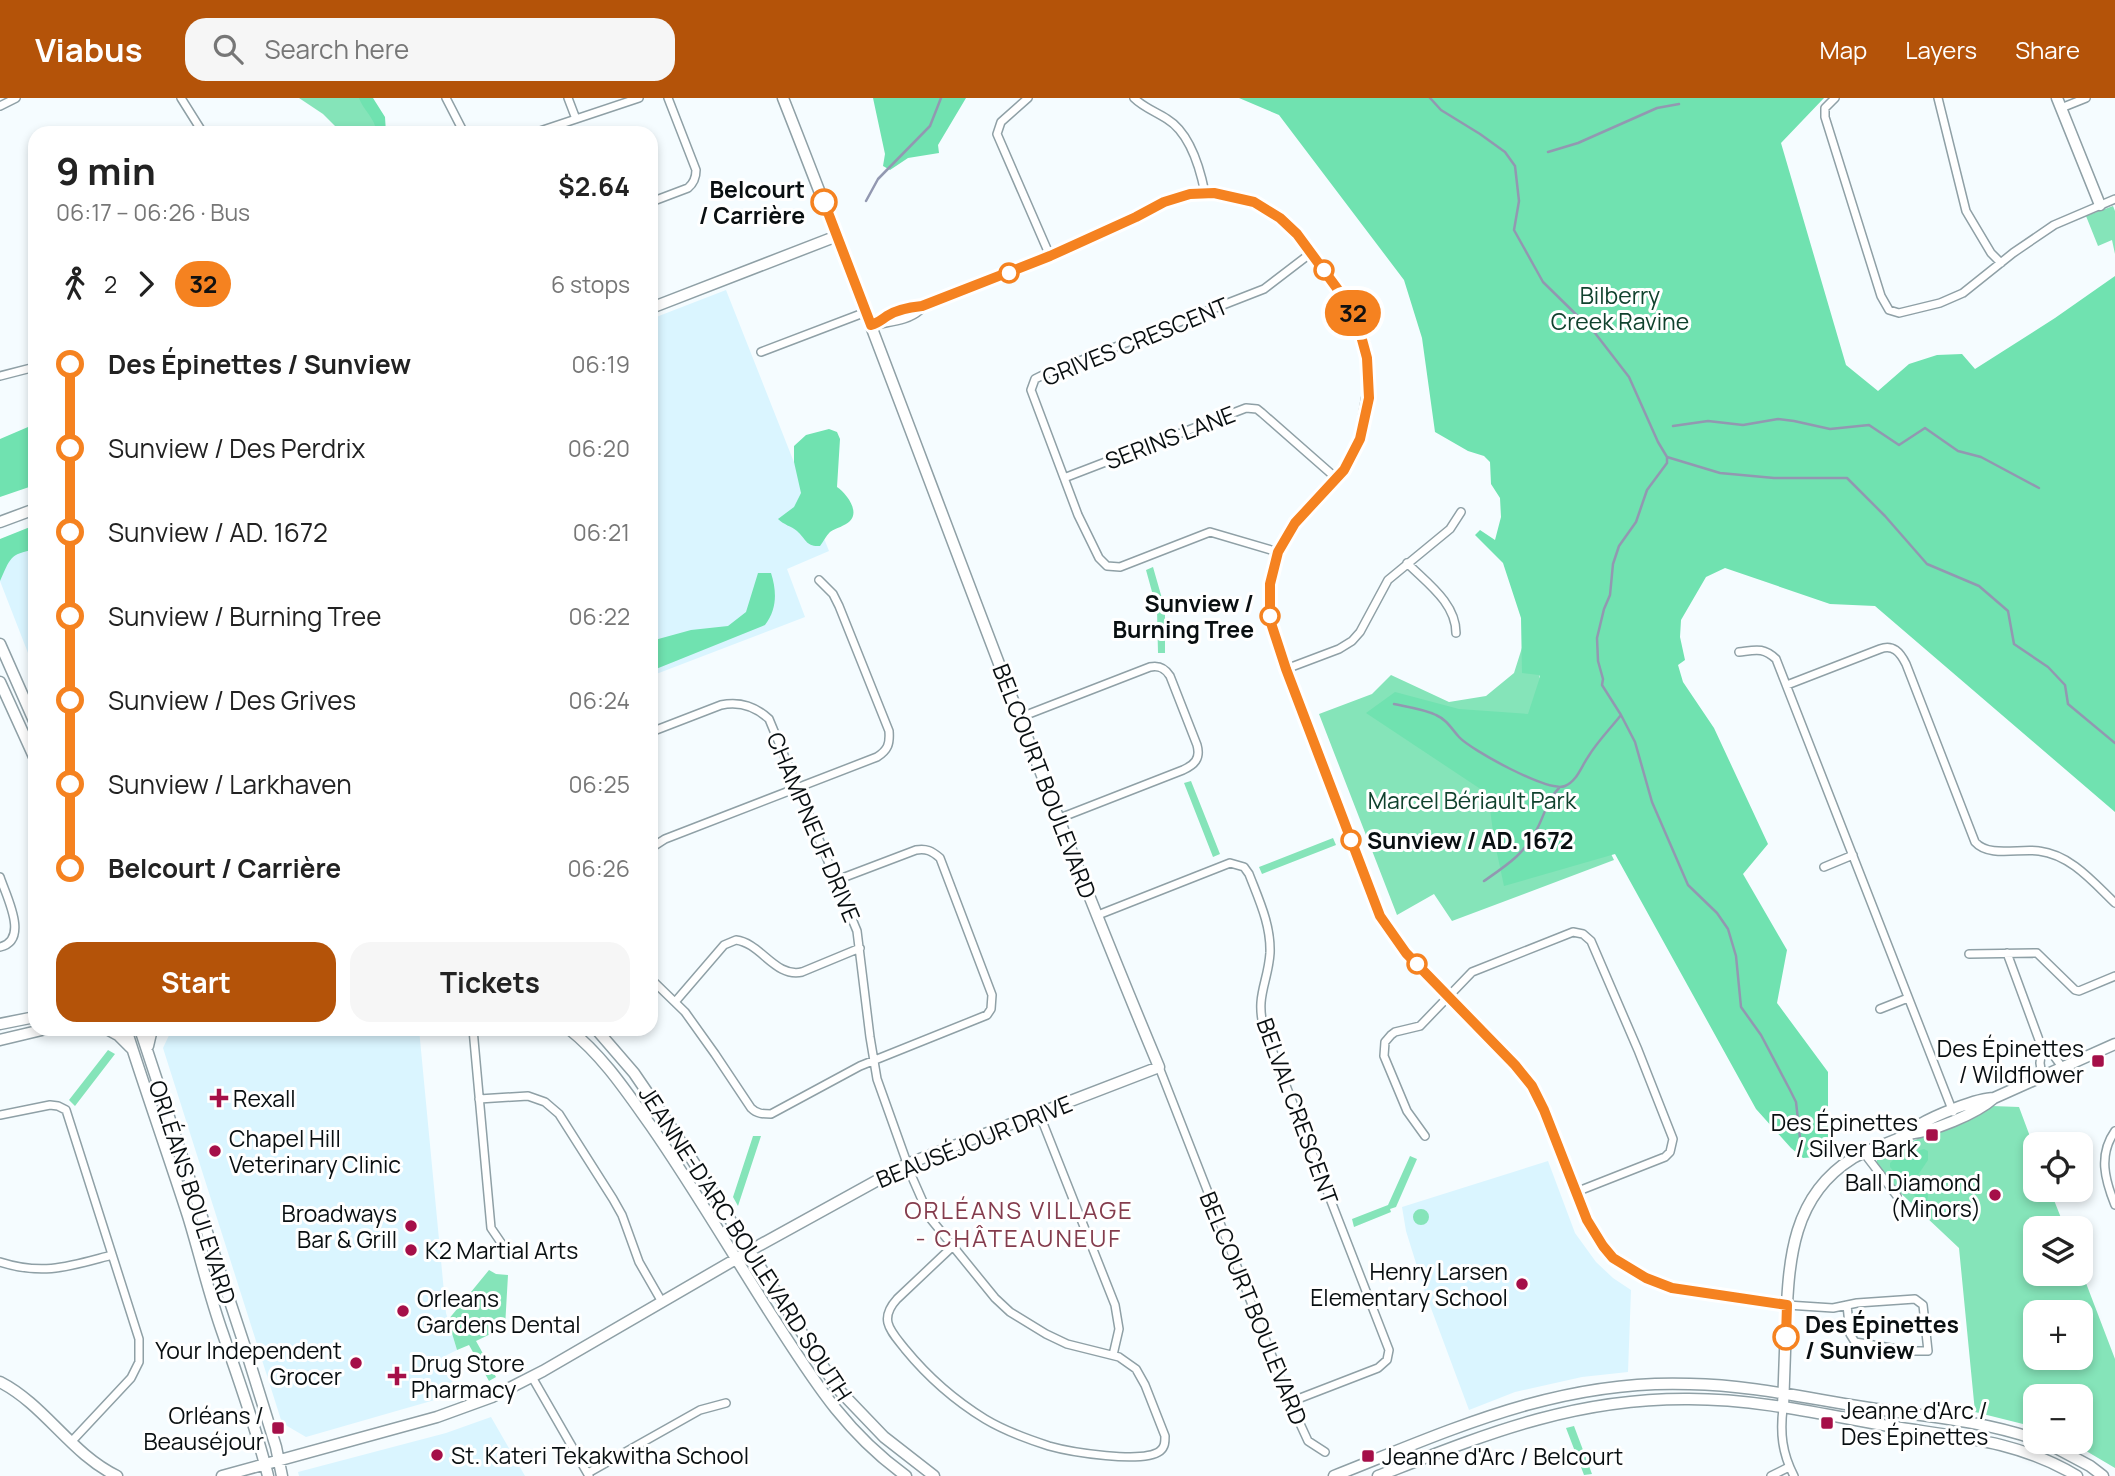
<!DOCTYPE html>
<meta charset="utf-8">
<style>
:root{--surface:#fff;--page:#f6f6f6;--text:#222;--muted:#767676;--accent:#b45309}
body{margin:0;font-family:Manrope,sans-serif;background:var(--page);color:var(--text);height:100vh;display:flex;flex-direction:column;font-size:26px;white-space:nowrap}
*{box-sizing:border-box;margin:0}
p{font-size:23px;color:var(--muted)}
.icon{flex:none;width:38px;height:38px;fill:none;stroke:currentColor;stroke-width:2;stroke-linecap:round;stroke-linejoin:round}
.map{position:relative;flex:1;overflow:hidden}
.sheet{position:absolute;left:28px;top:28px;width:630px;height:910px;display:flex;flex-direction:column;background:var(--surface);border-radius:21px;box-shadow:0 4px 10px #0003}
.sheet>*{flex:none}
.badge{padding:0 14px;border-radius:23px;font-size:24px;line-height:46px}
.tools{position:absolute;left:2023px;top:1034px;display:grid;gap:14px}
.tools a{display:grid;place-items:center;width:70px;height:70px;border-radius:14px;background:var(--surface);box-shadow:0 4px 10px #0003;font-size:35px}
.map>.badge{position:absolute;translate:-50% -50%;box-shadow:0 0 0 4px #fff}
.legs{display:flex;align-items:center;gap:10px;height:77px;padding:0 28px;font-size:23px}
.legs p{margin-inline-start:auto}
.headline{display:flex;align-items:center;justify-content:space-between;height:119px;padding:0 28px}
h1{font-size:38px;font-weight:700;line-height:52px}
.cta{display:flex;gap:14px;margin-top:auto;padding:14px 28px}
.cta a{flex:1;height:80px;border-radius:21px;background:var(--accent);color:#fff;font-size:28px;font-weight:700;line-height:80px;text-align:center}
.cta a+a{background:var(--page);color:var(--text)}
ul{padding:0 28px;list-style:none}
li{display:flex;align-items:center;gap:24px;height:84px;font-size:26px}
li i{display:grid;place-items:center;width:10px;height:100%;margin:0 9px;background:currentColor}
li i::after{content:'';width:18px;height:18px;margin:-9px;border:5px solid;border-radius:50%;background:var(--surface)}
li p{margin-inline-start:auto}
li:first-child i{background:linear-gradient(#0000 50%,currentColor 0)}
li:last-child i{background:linear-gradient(currentColor 50%,#0000 0)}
header{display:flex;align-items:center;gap:42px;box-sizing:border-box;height:98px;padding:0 35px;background:var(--accent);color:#fff}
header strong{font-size:33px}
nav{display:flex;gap:38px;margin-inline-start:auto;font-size:24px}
.search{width:490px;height:63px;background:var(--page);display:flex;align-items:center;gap:18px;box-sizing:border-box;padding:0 24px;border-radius:21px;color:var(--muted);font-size:26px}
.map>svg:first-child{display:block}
.built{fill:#daf5ff}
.green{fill:#85e4b9;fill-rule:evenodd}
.forest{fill:#70e2b0}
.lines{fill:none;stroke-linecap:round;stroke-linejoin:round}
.stream{stroke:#9298b1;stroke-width:2.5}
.street-casing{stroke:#8fa0a6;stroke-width:10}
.secondary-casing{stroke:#8fa0a6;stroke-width:13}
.street{stroke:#fff;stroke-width:7}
.secondary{stroke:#fff;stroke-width:10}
.line-1-casing{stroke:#fff;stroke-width:16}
.line-1{stroke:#f58220;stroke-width:10}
.stop-1-dot{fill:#fff;stroke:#f58220;stroke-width:3.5}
.poi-dot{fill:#a50f48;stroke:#fff;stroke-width:2.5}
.labels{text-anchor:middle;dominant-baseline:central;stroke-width:6;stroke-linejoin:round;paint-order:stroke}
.stop-label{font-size:23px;font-weight:bold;fill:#090f11;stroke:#fff;text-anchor:end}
.park-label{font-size:23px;fill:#10422e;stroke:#fff}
.street-label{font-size:23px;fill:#090f11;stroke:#fff}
.poi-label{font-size:23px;fill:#090f11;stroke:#fff;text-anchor:start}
.neighbourhood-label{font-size:24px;letter-spacing:2px;fill:#843c4d;stroke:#fff}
</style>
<header>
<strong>Viabus</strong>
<div class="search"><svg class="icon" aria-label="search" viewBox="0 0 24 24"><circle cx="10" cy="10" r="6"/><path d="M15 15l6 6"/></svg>Search here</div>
<nav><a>Map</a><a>Layers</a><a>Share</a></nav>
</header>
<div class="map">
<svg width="2115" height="1378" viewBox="0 0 2115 1378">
<rect width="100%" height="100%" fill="#f5fcff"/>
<path class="built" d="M726,192L829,453L787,471L805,519L651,578V221Z
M35,428V573L0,483V450Z
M172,931H419L446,1215L457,1252L439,1261L459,1295L306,1339L282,1325L163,950Z
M1548,1063L1575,1135L1596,1164L1613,1180L1631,1192L1628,1274L1582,1279L1515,1294L1469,1312L1425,1194L1406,1133L1402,1109Z
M491,1319L525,1378H299L298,1374L446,1335Z"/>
<path class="green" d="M299,0H363L378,15L389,35H342L323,16Z
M2113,108L2115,113V156L2112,142L2098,148L2086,118Z
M1153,469L1165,511V555H1158L1157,512L1146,472Z
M1526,537L1569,670L1614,762L1452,823L1434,796L1397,817L1319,616L1372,596L1391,577L1449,604L1486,598L1514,575Z
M1191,683L1220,756L1213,759L1184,685Z
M1333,740L1336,747L1262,776L1259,769Z
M108,952L115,956L75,1008L69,1002Z
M1992,1008L2019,1009L2035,1052V1092H2050L2065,1130H2035V1176H2081V1172L2115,1261V1370L2071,1344H2081V1298H2035V1329L1975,1314L1959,1150L1875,1071L1878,1057L1962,1023ZM2035,1214H2081V1260H2035Z
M753,1038H761L738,1108L733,1099Z
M1410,1058L1417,1061L1396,1109L1390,1111L1391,1114L1354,1129L1352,1121L1388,1107Z
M1413 1119a8 8 0 1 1 16 0a8 8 0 1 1-16 0Z
M489,1172L496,1176L508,1177L505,1229L476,1243L496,1279L489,1283L469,1247L457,1252L448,1222Z
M1574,1328L1592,1376L1584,1377L1566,1330Z"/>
<path class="forest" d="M359,0H373L385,19L386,35H376C377,22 363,12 359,0Z
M873,0H966L938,47L939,55L908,60L890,72L883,68L885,56Z
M1239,0H1824L1781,45L1846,267L1878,293L1909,266L1937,257L1962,256L1975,271L2055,220L2115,178V714L1875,508L1830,506L1725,470L1706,479L1681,522L1680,539L1685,562L1678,567L1683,584L1714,630L1768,746L1743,776L1787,852L1777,905L1828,974V1039L1816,1059L1803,1060L1791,1050L1756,1011L1615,756L1504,788L1494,741L1488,696L1366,615L1395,594L1459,611L1528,616L1540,579L1539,577L1522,575L1521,520L1503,465L1475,437L1480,432L1495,442L1501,419L1500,400L1491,386L1490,364L1484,358L1468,353L1435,334L1422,240L1404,182L1279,17Z
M35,326V387L0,399V341Z
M829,331L837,334L840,341L837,389C846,395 860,413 850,423C845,428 836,430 830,434C826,438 823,444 820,448C806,449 806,441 797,433C791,428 784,427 778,421L794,409L801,395L794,364V348L806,337Z
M35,427V452C9,455 10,462 0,483V441Z
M758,475H771C777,494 777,511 765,527L651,573V543L691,532L728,528L746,514Z
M1924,1051L1928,1053V1062L1918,1077L1928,1097L1927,1105L1920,1104L1890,1069V1065L1896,1059Z"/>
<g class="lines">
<path class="stream" d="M1430,0L1441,12L1480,36L1505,54L1515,68L1519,103L1514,132L1543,184L1595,235L1629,279L1658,344L1667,359L1720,375L1774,380H1847L1885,418L1927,466L1979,488L2008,513L2014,546L2048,569L2065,587L2068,606L2115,645
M1548,54L1578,45L1657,10L1679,6
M866,103L878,81L930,28L941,0
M1673,328L1708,323L1743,327L1778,321L1794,323L1830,331L1869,327L1899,347L1925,330L1958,353L1981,359L2039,390
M1667,359V365L1647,392L1636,424L1619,448L1613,466L1610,497L1604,511L1597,540L1598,563L1603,581L1602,587L1621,617L1635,644L1652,704L1688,787L1717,815L1728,831L1736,858L1741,909L1761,937L1790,992L1796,1004L1800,1040L1804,1044
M1394,606C1408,609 1424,611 1436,617C1447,622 1451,630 1459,639C1471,652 1549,695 1565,688C1577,683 1581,669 1588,659C1597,644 1610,631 1621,617
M1484,783C1507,767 1526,755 1538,729C1545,715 1548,701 1559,690"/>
<g class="street-casing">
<path id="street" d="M181,0L203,35
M446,0L464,35
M568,0L576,21
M1028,0L1001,24L997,36L1050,158
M1134,0C1143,9 1156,14 1167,21C1190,35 1200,70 1205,95
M1835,0L1825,10V19L1881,198L1889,212L1899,215L1940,205L1963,195L2013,155L2054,127L2115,101
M1938,0L1966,113L1991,155L2001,165
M0,8L16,0
M2061,10L2086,0
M534,35L639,0
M651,104L688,90C694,85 696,79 696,72L668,0
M651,197L656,208
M761,254L866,214
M0,278L35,269
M1064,380L1246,310L1257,311L1262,315L1336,380
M1278,454L1210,434L1120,469L1107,468L1099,460L1078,417L1031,292L1035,281L1041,278L1264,191L1311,155
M1407,465C1427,485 1456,505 1456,535
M1739,554C1756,552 1763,549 1776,561L1953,1014
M1286,571L1339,551L1352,543L1360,534L1388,482L1450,431L1461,414
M1787,587L1880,551C1893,546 1900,554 1906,566L1975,744C1989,760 2020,750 2039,753C2071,757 2093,784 2115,805
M1021,619L1150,569C1159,567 1165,570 1170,578L1197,647C1201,661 1194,667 1183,672L1060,720
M651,634L721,607C740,603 755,608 769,621L857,833L870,939L877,981L912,1079L930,1120L995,1200L1010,1214L1046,1236L1067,1246L1119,1259L1136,1271L1145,1287L1165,1338C1165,1344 1165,1349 1160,1353C1143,1366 1070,1354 1049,1348C1027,1341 1005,1333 985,1321C954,1302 928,1279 905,1251C891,1233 878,1222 897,1201L952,1149
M651,750L665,741L877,659C888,652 890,646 889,633L839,508L833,496L819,482
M1824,769L1853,757
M0,779C6,798 30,842 0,849
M1098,817L1230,765L1244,769L1249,776C1259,802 1271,827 1270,855C1268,885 1255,898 1264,931L1389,1252L1387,1262L1378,1270L1290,1304
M2007,855L2042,950L2040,965L2042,978
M1969,856L2037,855L2075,892L2079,893L2115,878
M651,881L685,914L715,956L751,1010C757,1016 763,1016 771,1016L860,968L987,917L991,911L992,897L940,760C932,753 926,750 916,752L837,782
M675,904L724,847L736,842C761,845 775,880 802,874L860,850
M1880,911L1908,900
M473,931L491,1130L506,1152
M2042,950L2054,958L2062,969
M1159,969L1290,1304L1308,1343L1325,1354
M479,1001L528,998L545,1004L559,1016L613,1101L622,1117L639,1164L662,1204
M1039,1015L1115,1207L1119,1231L1113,1257
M0,1017L50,1007L58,1008L66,1012L139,1241V1264L131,1280L72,1343
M2115,1033C2098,1057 2105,1082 2115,1107
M1425,1038L1407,1013L1384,958L1385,944L1391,937L1395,934L1420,928L1472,874L1573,834L1583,836L1591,843L1638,952L1673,1041L1670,1054L1665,1059L1576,1094
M1864,1055L1897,1098
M0,1164C44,1178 70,1168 112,1157
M1787,1207L1833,1210L1857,1205L1915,1201L1923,1207L1928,1253H1909L1855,1244L1850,1236L1847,1207
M532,1279L589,1378
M1783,1310C1780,1335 1782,1355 1794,1378
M588,1375L700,1312L726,1305
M1771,1378L1789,1369"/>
</g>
<g class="secondary-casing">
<path id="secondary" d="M2057,0L2100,107
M651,210L837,138
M881,224C891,213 908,209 922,208L1050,158L1136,119L1164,104L1190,96L1215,95L1254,104L1280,120L1297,137L1350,208L1363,241L1367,260L1369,290L1360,341L1344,372L1295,425L1278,454L1270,486V522L1286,571L1380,818L1406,855L1515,967L1532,987L1549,1025L1587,1122L1603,1148L1613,1159L1646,1180L1672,1190L1787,1207
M878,225C892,222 908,221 919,211
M0,424L35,411
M0,546L35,625
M0,584L35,661
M0,926L35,919
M107,931L118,937L131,950
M126,931C146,994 168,1056 188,1118C200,1157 209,1197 223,1236C239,1283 256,1329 268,1378
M140,931L244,1246L276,1349L282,1378
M569,931C603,958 626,993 651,1028C694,1090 733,1157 774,1221C814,1283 845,1334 906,1378
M596,931L634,975L677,1038L837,1290L884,1339L934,1378
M0,942L46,931
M148,948L152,931
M1908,1036C1932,1034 1976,1016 1994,1000L2115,946
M0,1284C45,1307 71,1356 117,1378
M1783,1310C1784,1282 1785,1253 1786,1225C1789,1161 1792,1098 1853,1060C1870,1050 1889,1046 1906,1037C1911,1034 1915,1030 1919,1027C1934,1018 1977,1000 1994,1000
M2045,1344L2090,1368L2103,1378
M222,1378L437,1319L492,1299L543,1273L760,1147L907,1066L1159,969C1025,649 910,322 783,0
M1334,1378C1453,1331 1559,1281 1690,1286C1749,1287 1806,1300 1863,1309C1921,1318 1980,1322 2035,1341
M1378,1378C1484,1337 1572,1300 1689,1301C1758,1301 1826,1317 1894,1329C1959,1339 2019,1343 2077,1378"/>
</g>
<use href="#street" class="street"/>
<use href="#secondary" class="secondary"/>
</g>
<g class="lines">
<g class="line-1-casing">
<path id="line-1" d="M824,104L871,227C878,225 881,222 887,218C896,212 912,209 922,208L1050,158L1136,119L1164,104L1190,96L1214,95L1254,104L1280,120L1297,136L1350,208L1357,223L1367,260L1369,300L1360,341L1344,372L1295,425L1278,454L1270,486V522L1286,571L1380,818L1406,855L1515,967L1532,988L1544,1012L1587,1122L1603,1148L1613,1160L1646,1180L1672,1190L1787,1207L1786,1239"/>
</g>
<use href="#line-1" class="line-1"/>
</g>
<g class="stop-1-dot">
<circle cx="824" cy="104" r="12"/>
<circle cx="1324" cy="172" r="9"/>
<circle cx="1009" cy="175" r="9"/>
<circle cx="1270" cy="518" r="9"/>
<circle cx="1351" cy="742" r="9"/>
<circle cx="1417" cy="866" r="9"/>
<circle cx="1786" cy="1239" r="12"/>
</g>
<g class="poi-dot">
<rect x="2091" y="956" width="14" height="14" rx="3.5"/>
<path d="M215.5 989.5h7v7h7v7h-7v7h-7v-7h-7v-7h7z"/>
<rect x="1925" y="1030" width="14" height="14" rx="3.5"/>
<circle cx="215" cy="1053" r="7"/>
<circle cx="1995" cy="1097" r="7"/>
<circle cx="411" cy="1128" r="7"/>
<circle cx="411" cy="1152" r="7"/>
<circle cx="1522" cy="1186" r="7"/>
<circle cx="403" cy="1213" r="7"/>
<circle cx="356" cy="1265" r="7"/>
<path d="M393.5 1267.5h7v7h7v7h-7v7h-7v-7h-7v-7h7z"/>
<rect x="1820" y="1318" width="14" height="14" rx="3.5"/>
<rect x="271" y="1323" width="14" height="14" rx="3.5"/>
<circle cx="437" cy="1357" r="7"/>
<rect x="1361" y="1351" width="14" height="14" rx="3.5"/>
</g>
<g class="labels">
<g class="stop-label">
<text x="805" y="91">Belcourt<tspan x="805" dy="26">/ Carrière</tspan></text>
<text x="1254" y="505">Sunview /<tspan x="1254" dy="26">Burning Tree</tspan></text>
<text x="1367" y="742" text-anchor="start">Sunview / AD. 1672</text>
<text x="1805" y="1226" text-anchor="start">Des Épinettes<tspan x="1805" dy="26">/ Sunview</tspan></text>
</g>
<g class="park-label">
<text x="1620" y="197">Bilberry<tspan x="1620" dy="26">Creek Ravine</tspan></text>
<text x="1472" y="702">Marcel Bériault Park</text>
</g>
<g class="street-label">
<text transform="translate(1135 243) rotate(-22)">GRIVES CRESCENT</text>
<text transform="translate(1170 339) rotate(-21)">SERINS LANE</text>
<text transform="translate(1045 683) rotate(69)">BELCOURT BOULEVARD</text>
<text transform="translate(814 729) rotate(67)">CHAMPNEUF DRIVE</text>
<text transform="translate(1298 1013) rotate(70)">BELVAL CRESCENT</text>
<text transform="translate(974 1043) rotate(-22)">BEAUSÉJOUR DRIVE</text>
<text transform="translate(193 1094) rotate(72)">ORLÉANS BOULEVARD</text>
<text transform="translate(746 1145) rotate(57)">JEANNE-D'ARC BOULEVARD SOUTH</text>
<text transform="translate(1254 1210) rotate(68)">BELCOURT BOULEVARD</text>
</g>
<g class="poi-label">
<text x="2084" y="950" text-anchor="end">Des Épinettes<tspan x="2084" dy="26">/ Wildflower</tspan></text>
<text x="233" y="1000">Rexall</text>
<text x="1918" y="1024" text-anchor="end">Des Épinettes<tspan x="1918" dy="26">/ Silver Bark</tspan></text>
<text x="229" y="1040">Chapel Hill<tspan x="229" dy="26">Veterinary Clinic</tspan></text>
<text x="1981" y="1084" text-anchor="end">Ball Diamond<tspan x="1981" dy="26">(Minors)</tspan></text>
<text x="397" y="1115" text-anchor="end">Broadways<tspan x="397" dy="26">Bar &amp; Grill</tspan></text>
<text x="425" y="1152">K2 Martial Arts</text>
<text x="1508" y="1173" text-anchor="end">Henry Larsen<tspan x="1508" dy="26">Elementary School</tspan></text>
<text x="417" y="1200">Orleans<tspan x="417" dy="26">Gardens Dental</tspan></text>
<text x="342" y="1252" text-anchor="end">Your Independent<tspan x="342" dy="26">Grocer</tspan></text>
<text x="411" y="1265">Drug Store<tspan x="411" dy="26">Pharmacy</tspan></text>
<text x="1841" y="1312">Jeanne d'Arc /<tspan x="1841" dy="26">Des Épinettes</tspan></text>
<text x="264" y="1317" text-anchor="end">Orléans /<tspan x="264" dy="26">Beauséjour</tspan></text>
<text x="451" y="1357">St. Kateri Tekakwitha School</text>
<text x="1382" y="1358">Jeanne d'Arc / Belcourt</text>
</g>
<g class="neighbourhood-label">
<text x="1019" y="1111">ORLÉANS VILLAGE<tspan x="1019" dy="28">- CHÂTEAUNEUF</tspan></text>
</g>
</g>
</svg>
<div class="tools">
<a><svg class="icon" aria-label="locate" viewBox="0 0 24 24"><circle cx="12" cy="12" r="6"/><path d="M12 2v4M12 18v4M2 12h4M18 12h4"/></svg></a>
<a><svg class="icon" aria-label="layers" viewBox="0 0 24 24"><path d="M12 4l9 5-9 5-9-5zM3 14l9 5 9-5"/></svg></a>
<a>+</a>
<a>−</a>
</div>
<b class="badge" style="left:1353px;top:215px;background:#f58220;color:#111">32</b>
<section class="sheet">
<div class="headline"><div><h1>9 min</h1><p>06:17 – 06:26 · Bus</p></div><b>$2.64</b></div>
<div class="legs"><svg class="icon" aria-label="walk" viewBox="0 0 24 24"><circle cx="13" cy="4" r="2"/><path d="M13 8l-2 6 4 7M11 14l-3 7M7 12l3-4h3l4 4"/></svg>2<svg class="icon" aria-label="forward" viewBox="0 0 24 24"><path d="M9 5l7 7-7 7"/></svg><b class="badge" style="background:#f58220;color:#111">32</b><p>6 stops</p></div>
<ul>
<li><i style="color:#f58220"></i><b>Des Épinettes / Sunview</b><p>06:19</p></li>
<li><i style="color:#f58220"></i><span>Sunview / Des Perdrix</span><p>06:20</p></li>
<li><i style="color:#f58220"></i><span>Sunview / AD. 1672</span><p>06:21</p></li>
<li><i style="color:#f58220"></i><span>Sunview / Burning Tree</span><p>06:22</p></li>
<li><i style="color:#f58220"></i><span>Sunview / Des Grives</span><p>06:24</p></li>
<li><i style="color:#f58220"></i><span>Sunview / Larkhaven</span><p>06:25</p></li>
<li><i style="color:#f58220"></i><b>Belcourt / Carrière</b><p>06:26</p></li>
</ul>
<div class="cta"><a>Start</a><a>Tickets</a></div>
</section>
</div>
